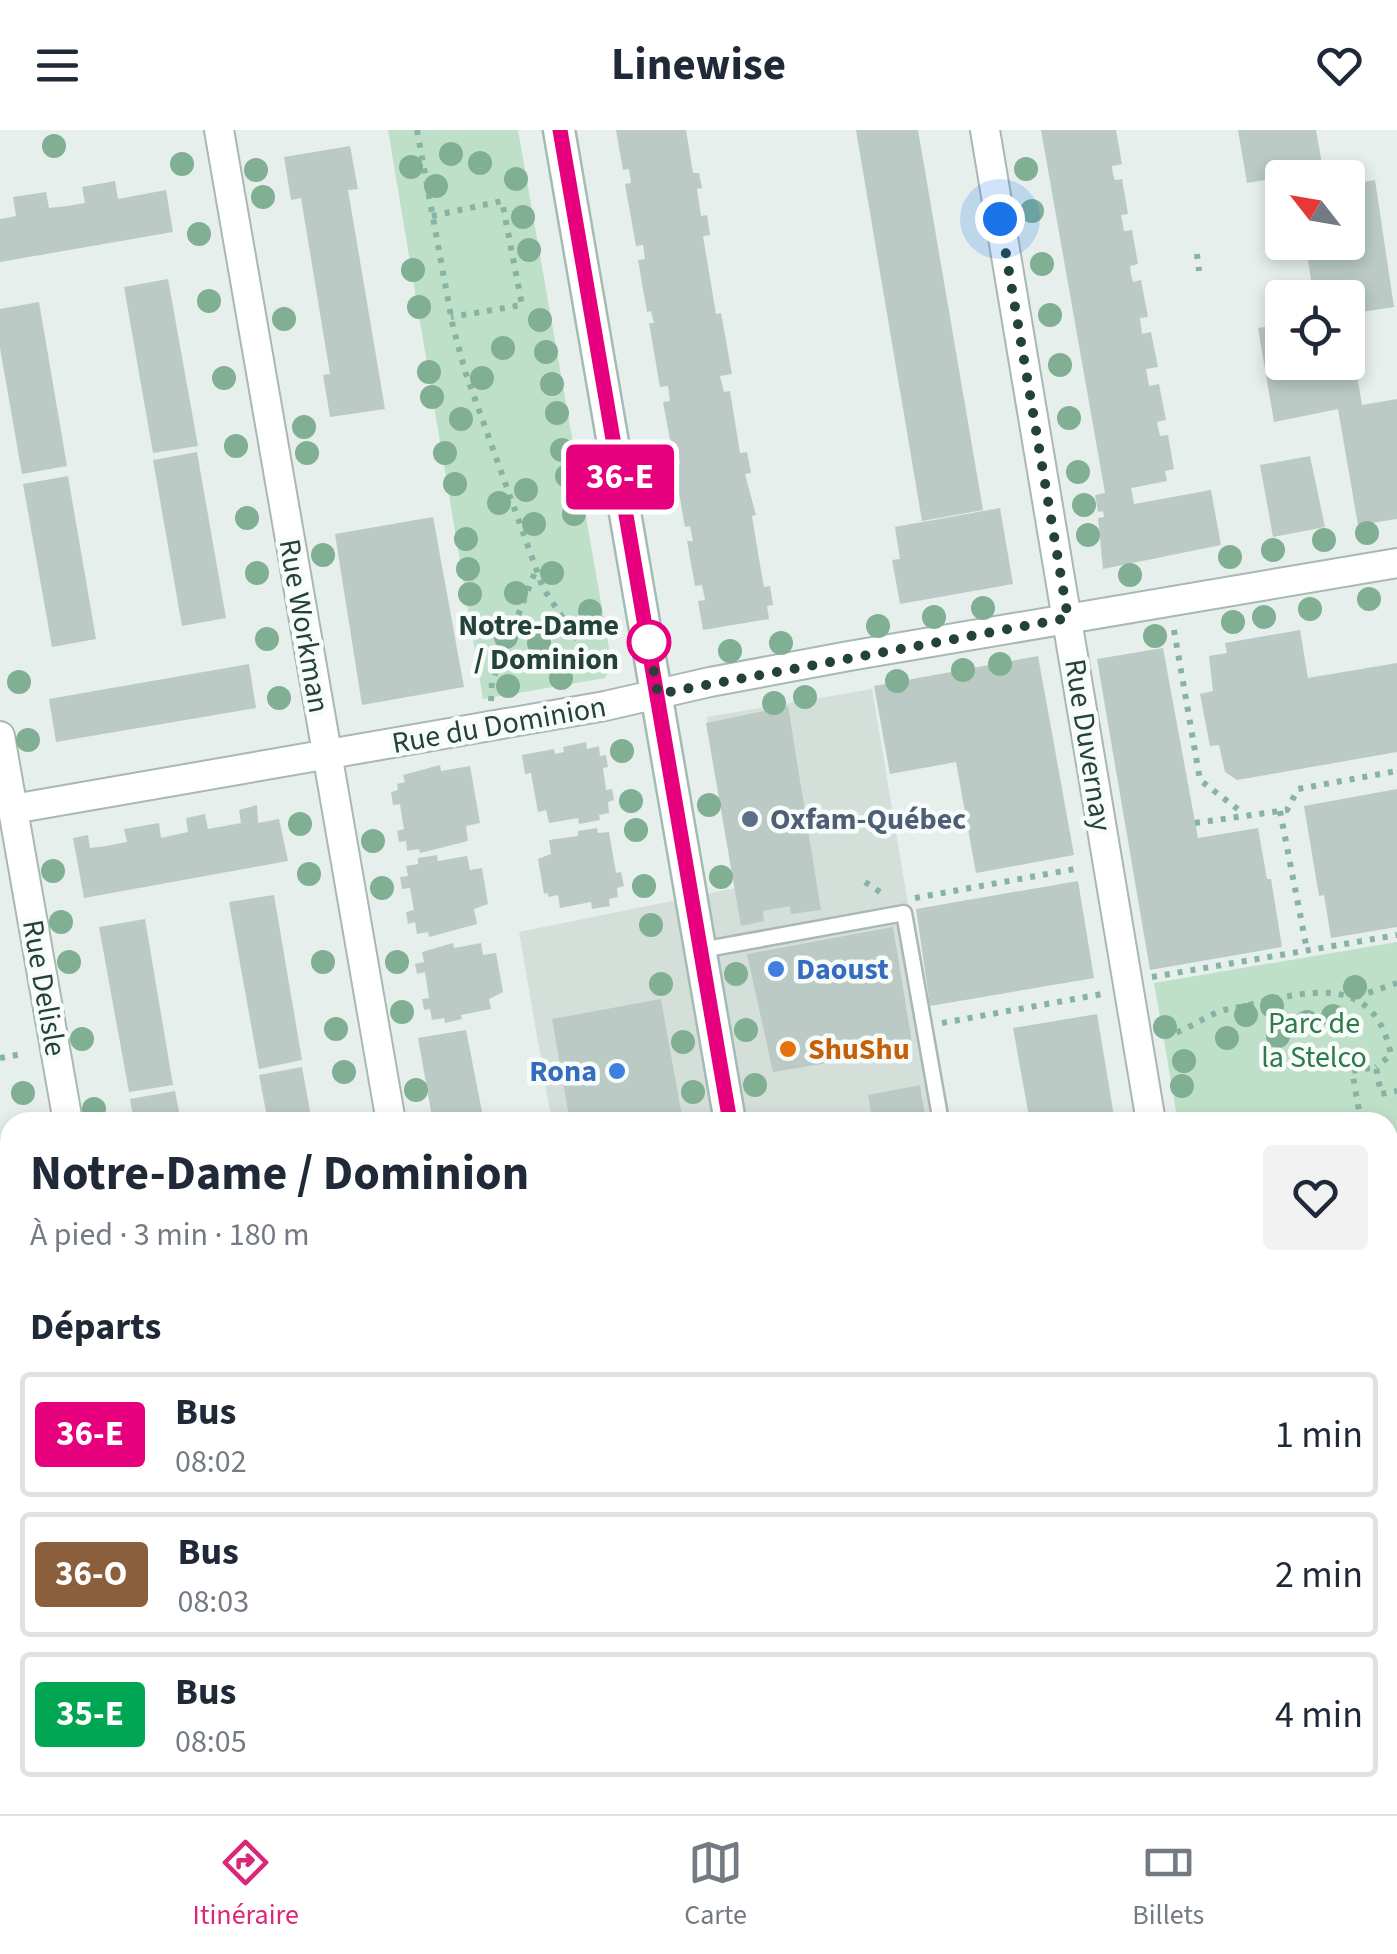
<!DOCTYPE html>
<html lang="fr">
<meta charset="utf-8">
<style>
:root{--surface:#fff;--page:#f2f2f3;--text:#1f2937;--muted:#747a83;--line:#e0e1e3;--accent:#db2777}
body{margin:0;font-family:"Source Sans 3",sans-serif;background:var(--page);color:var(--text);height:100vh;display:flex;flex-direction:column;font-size:38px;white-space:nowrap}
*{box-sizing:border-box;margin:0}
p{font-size:32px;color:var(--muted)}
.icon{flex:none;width:55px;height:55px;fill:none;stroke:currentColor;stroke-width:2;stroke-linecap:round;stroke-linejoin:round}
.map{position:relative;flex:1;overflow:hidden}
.drawer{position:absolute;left:0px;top:982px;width:1398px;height:702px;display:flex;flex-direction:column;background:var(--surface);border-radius:30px 30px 0 0;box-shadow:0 5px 15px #0003}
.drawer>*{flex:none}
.badge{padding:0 20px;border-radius:8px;font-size:35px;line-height:65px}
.needle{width:65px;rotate:301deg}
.controls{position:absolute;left:1265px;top:30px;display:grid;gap:20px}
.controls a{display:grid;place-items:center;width:100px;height:100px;border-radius:10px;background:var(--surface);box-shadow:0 5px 15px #0003;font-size:50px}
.you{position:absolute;width:50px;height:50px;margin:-25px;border:8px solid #fff;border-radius:50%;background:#1a73e8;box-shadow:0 0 0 15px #1a73e833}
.map>.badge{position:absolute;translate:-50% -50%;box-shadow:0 0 0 5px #fff}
h2{padding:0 30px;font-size:38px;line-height:90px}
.round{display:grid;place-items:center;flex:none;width:105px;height:105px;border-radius:10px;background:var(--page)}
.head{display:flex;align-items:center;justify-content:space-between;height:170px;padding:0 30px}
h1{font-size:48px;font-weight:700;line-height:75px}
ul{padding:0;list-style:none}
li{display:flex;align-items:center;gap:30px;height:125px;margin:0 20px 15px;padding:0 10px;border:5px solid var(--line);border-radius:10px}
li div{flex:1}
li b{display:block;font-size:38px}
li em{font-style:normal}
li .badge{min-width:110px;font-weight:700;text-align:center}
header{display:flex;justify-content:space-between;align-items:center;height:130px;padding:0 30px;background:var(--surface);font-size:45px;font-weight:700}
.dock{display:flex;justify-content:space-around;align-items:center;height:140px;border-top:2px solid var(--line);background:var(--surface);font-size:28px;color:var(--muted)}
.dock a{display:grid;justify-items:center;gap:5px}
.dock .selected{color:var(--accent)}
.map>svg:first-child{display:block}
.built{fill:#d4dfda}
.green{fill:#bfe0c8}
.building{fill:#bbcac4}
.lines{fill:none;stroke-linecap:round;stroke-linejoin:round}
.service-casing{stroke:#a8b8b2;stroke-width:19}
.minor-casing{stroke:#a8b8b2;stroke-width:32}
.secondary-casing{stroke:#a4bbb3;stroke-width:35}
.path{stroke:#86b3a5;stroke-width:6;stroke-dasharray:5 8;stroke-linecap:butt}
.service{stroke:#fff;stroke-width:14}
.minor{stroke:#fff;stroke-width:28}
.secondary{stroke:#fff;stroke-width:30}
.tree{fill:#80af93}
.line-casing{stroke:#fff;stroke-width:22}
.line{stroke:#e6007e;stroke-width:15}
.walk{stroke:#24423a;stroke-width:10;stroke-dasharray:0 18}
.stop-dot{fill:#fff;stroke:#e6007e;stroke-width:5}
.service-dot{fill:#5c6f8a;stroke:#f7fbf9;stroke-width:4}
.shop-dot{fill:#3f7fe0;stroke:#f7fbf9;stroke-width:4}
.food-dot{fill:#e8710a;stroke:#f7fbf9;stroke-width:4}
.labels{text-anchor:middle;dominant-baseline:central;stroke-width:9;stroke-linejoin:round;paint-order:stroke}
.stop-label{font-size:30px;font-weight:bold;fill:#24423a;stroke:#f7fbf9;text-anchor:end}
.street-label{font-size:30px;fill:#24423a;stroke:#f7fbf9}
.service-label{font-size:30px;font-weight:bold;fill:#4e5e75;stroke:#f7fbf9;text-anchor:start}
.shop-label{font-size:30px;font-weight:bold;fill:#366cbe;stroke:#f7fbf9;text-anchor:start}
.park-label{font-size:30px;fill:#2d7a4b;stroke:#f7fbf9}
.food-label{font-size:30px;font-weight:bold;fill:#c56008;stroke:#f7fbf9;text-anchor:start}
</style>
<header><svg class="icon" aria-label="menu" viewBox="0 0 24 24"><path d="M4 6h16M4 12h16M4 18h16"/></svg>Linewise<svg class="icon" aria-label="heart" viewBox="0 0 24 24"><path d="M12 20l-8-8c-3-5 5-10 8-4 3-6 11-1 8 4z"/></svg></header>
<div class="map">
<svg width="1397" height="1684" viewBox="0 0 1397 1684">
<rect width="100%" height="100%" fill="#e6efeb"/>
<path class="built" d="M872,559L907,768L951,992H552L519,802L736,758L707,587Z
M651,1675H1070L1071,1684H653Z"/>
<path class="green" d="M388,0H518L612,535L605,548L483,569Z
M1397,812V1046L1388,1048V992H1178L1154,853Z
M10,1363V1675H145L91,1684H0V1365Z
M162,1675H651L653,1684H163Z"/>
<path class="building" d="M616,0H686L693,43H699L702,58L697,59L701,86L707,85L710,105L703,106L716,184L721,183L732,244L720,246L724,262L730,261L740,323L747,322L751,343L745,344L756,385L752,386L758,423L764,457L770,456L773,475L767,476L769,489L703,500L698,471L705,470L702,455L695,456L687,411H693L690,396L685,397L674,334L680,333L677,319L672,320L663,272L670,271L668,256L660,257L649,193H654L651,181L647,182L638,130L645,129L643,115L636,116L625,54L631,53L629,39L623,40Z
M856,0H918L983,380L922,391Z
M1041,0H1116L1122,34L1112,36L1113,44L1115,50L1122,49L1128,84L1121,85L1124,101L1132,100L1138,134L1130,136L1131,144L1133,152L1141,150L1148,187L1140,188L1142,204L1151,202L1158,237L1146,239L1149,256L1159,254L1166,290L1157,292L1160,306L1168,305L1174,339L1165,341L1167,351L1131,358L1134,374L1211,360L1221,415L1103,439L1098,388L1104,387L1103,381L1098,382L1095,365L1105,363Z
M1238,0H1316L1323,40L1247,53Z
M350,16L358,59L348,60L385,279L330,287L323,245L330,244L301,68L291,70L284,27Z
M1375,50L1394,177L1348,184V168H1314L1305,112H1348V55Z
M115,51L118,69L166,60L173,102L0,132V89L16,86L13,67L46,62L49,78L67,76L85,73L82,57Z
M168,149L198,316L153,323L124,157Z
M39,172L67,336L22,344L0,218V179Z
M1348,191L1362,275L1397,269V389L1358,395L1338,279L1274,292L1258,198L1282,194V232H1348Z
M197,322L226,488L182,496L153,330Z
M1310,326L1325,397L1273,407L1260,335Z
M68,346L96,509L52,517L23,354Z
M1000,378L1013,454L900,474L892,430L900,429L895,397Z
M433,387L464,557L362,575L335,404Z
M1300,500L1308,548L1397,533V622L1237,650L1225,642L1219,615L1210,616L1200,564L1213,561L1209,526L1227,523L1225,513Z
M1163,518L1198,708L1258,698L1267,749H1271L1282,817L1150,840L1097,529Z
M1038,526L1074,725L976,743L956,632L890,644L874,556Z
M249,534L256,578L56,612L49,569Z
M788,576L821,780L791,784L790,776L763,781L764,791L741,796L706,593Z
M586,612L587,619L599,616L600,626L606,625L608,637L603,638L606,660L612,659L614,670L608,672L609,683L599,685L600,690L579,694L578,688L549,693L546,680L538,682L531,643L525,644L522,625L554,619L555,624L564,622L563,617Z
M440,635L441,641L470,636L480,693L466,696L468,711L420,723L419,719L407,721L406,711L399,712L397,701L404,699L402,687L400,674L393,675L391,662L398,660L397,654L405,652L403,645Z
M1397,659V797L1331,808L1324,765L1319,766L1304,676Z
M257,675L258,693L279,689L288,731L84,768L73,708L88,705L90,718L106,716L127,712L124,699L159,693L161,708L188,702L186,688L205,684L208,699L241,693L239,680Z
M597,698L598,703L609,702L616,743L621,742L624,756L617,758L618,767L609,769L610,776L592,779L591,772L560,778L558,765L548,767V763L544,764L538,729L551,724L549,710L578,706V701Z
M437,725L438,731L467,726L470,740L482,738L488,774L474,779L477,794L429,807L428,802L417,804L415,792L408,794L406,782L414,780L410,758L402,759L400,747L408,746L406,736L418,734V728Z
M1078,751L1094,848L930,876L916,779Z
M274,765L302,930L259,939L229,772Z
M145,789L173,955L129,962L99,797Z
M893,797L913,919L773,942L747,824Z
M453,813L454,818L481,813L483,825L496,823L503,862L489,869L491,879L461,885L462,889L445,893L444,888L432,890L430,879L424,880L422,869L429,868L425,842L417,844L415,834L424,832L422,822Z
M661,869L683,992H570L552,889Z
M1097,884L1115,992H1030L1013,898Z
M466,900L484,992H433L418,908Z
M302,937L312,992H268L259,945Z
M920,955L926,992H873L868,965Z
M175,961L181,992H134L130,969Z
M5,1006L10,1034L3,1035L10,1077L0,1079V1007Z
M1397,1119V1206L1388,1208V1121Z
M10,1155V1239L0,1241V1157Z
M1397,1550V1627L1388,1628V1552Z
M720,1675H802L804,1684H723Z
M901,1675H965L967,1684H902Z
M982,1675H1050L1052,1684H983Z
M1075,1675H1179V1677L1136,1684H1076Z"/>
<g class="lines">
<g class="service-casing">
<path id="service" d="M701,820L904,783L941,992
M150,1675L152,1684
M660,1675L661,1684
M1066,1675L1067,1684"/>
</g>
<g class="minor-casing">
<path id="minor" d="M219,0L391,992
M985,0L1151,992
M0,606L68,992
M13,679L605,576L710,552L849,526L1397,433
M1388,1085L1397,1083
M0,1323L10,1321
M1278,1675L1279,1684"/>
</g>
<g class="secondary-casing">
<path id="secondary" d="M559,0L730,992
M847,1675L849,1684"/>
</g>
<path class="path" d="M417,0L453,197L466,244L543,458L602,547
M432,86L502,71L522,175L451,187
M1197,124L1199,141
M1174,500L1200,650L1244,684
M491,571L492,552L535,442
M1280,681L1307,820
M1195,693L1287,680L1298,659L1397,641
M865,752L880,762L881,768
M915,768L1080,738
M1152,847L1397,805
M1356,867L1397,853
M942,893L1102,864
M1164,906C1188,901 1202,887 1224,880C1291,868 1372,831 1391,925L1376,937
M0,928L22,924
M1361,992L1352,941L1376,937L1381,964L1397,961
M6,1049L10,1048
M0,1401L10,1416
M0,1443L10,1432
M0,1497L5,1535
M0,1535H10
M0,1631L10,1638
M65,1675L70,1682L112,1675
M565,1675L567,1684
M206,1684L209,1675"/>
<use href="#service" class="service"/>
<use href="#minor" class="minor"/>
<use href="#secondary" class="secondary"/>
</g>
<g class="tree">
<circle cx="54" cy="16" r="12"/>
<circle cx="451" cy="24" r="12"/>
<circle cx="480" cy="33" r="12"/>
<circle cx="182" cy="34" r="12"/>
<circle cx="411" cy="37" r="12"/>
<circle cx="1026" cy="39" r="12"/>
<circle cx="256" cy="40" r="12"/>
<circle cx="516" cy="49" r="12"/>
<circle cx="436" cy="56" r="12"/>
<circle cx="263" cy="67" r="12"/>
<circle cx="1032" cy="81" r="12"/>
<circle cx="523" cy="87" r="12"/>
<circle cx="199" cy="104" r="12"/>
<circle cx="529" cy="120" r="12"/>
<circle cx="1042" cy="134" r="12"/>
<circle cx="413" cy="140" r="12"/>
<circle cx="209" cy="171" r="12"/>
<circle cx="419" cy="177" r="12"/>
<circle cx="1050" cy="185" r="12"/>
<circle cx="284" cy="189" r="12"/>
<circle cx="540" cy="190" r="12"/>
<circle cx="503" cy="218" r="12"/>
<circle cx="546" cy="222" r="12"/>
<circle cx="1060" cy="235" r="12"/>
<circle cx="429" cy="242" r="12"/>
<circle cx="224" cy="248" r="12"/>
<circle cx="482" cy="248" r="12"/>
<circle cx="552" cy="254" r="12"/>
<circle cx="432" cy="267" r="12"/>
<circle cx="557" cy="283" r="12"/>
<circle cx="1069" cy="288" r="12"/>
<circle cx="461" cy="289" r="12"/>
<circle cx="304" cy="297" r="12"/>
<circle cx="236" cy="316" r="12"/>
<circle cx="562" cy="320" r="12"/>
<circle cx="307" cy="323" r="12"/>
<circle cx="445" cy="323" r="12"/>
<circle cx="1078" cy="342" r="12"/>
<circle cx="567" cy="346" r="12"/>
<circle cx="455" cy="354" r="12"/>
<circle cx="526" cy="360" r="12"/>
<circle cx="499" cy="373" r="12"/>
<circle cx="1084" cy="375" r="12"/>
<circle cx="574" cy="384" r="12"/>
<circle cx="247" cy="388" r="12"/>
<circle cx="534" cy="394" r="12"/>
<circle cx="1367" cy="403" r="12"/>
<circle cx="1088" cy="405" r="12"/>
<circle cx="466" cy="409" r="12"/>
<circle cx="1324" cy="410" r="12"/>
<circle cx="1273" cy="420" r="12"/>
<circle cx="323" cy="425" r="12"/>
<circle cx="1230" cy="427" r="12"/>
<circle cx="468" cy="439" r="12"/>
<circle cx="257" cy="443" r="12"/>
<circle cx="552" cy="443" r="12"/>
<circle cx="1130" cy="445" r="12"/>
<circle cx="516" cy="463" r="12"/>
<circle cx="470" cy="464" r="12"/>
<circle cx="1369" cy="469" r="12"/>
<circle cx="983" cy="478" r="12"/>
<circle cx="1310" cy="479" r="12"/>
<circle cx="590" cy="481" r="12"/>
<circle cx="934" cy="487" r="12"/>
<circle cx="1264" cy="487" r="12"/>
<circle cx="1233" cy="492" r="12"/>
<circle cx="878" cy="496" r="12"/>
<circle cx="1155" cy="506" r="12"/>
<circle cx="506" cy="507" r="12"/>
<circle cx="267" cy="509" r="12"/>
<circle cx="539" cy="513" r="12"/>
<circle cx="781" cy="513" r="12"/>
<circle cx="730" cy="521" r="12"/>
<circle cx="1000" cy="534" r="12"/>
<circle cx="963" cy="540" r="12"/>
<circle cx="561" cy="548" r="12"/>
<circle cx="897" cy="551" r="12"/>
<circle cx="19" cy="552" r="12"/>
<circle cx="508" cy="556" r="12"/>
<circle cx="805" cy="567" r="12"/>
<circle cx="279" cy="568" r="12"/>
<circle cx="774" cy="573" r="12"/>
<circle cx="28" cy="610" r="12"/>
<circle cx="622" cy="621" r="12"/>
<circle cx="631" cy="671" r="12"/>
<circle cx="709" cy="675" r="12"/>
<circle cx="300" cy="694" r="12"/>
<circle cx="636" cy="700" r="12"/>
<circle cx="373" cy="711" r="12"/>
<circle cx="53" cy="741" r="12"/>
<circle cx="309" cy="744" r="12"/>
<circle cx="721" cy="747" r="12"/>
<circle cx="644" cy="756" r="12"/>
<circle cx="382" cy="758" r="12"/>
<circle cx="61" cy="792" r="12"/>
<circle cx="651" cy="795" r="12"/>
<circle cx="69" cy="832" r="12"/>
<circle cx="323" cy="832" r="12"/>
<circle cx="397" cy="832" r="12"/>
<circle cx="736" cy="844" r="12"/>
<circle cx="661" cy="854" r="12"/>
<circle cx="1355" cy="857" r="12"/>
<circle cx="1272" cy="876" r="12"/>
<circle cx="402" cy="882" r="12"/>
<circle cx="1246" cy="885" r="12"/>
<circle cx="1333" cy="886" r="12"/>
<circle cx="1307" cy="892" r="12"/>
<circle cx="1165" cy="897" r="12"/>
<circle cx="336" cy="899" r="12"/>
<circle cx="746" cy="900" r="12"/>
<circle cx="1278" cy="906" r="12"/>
<circle cx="1227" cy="908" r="12"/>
<circle cx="82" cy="909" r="12"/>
<circle cx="683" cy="912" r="12"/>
<circle cx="1184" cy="931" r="12"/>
<circle cx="344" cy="942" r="12"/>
<circle cx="755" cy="955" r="12"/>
<circle cx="1182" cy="956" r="12"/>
<circle cx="416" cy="960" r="12"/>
<circle cx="693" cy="962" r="12"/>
<circle cx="23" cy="963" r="12"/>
<circle cx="94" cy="979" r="12"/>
</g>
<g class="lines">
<g class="line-casing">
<path id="line" d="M560,0L730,992"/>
</g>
<use href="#line" class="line"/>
<path class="walk" d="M649,512L648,509L658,564L1068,488L1000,89"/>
</g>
<circle class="stop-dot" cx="649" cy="512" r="20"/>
<circle class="service-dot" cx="750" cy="689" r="10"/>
<g class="shop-dot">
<circle cx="776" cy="839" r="10"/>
<circle cx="617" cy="941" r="10"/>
</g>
<circle class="food-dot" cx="788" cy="919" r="10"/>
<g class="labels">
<g class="stop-label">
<text x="619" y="495">Notre-Dame<tspan x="619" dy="34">/ Dominion</tspan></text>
</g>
<g class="street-label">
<text transform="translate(304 496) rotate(80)">Rue Workman</text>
<text transform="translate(499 595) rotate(-10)">Rue du Dominion</text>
<text transform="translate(1088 615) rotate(81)">Rue Duvernay</text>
<text transform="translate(44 858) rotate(80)">Rue Delisle</text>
</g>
<g class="service-label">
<text x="770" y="689">Oxfam-Québec</text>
</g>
<g class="shop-label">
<text x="796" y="839">Daoust</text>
<text x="597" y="941" text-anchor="end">Rona</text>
</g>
<g class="park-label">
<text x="1314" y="893">Parc de<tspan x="1314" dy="34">la Stelco</tspan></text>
</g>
<g class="food-label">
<text x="808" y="919">ShuShu</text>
</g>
</g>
</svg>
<div class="controls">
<a><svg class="needle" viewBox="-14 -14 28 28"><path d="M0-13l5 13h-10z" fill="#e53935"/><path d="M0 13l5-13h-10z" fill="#747a83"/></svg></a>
<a><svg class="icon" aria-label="locate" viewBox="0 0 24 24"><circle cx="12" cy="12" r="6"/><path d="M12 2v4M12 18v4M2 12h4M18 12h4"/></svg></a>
</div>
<div class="you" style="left:1000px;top:89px"></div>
<b class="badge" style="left:620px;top:347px;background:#e6007e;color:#fff">36-E</b>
<section class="drawer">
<div class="head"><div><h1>Notre-Dame / Dominion</h1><p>À pied · 3 min · 180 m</p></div><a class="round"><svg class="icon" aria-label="heart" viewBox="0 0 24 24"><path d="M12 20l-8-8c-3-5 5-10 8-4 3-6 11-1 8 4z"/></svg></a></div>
<h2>Départs</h2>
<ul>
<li><span class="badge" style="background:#e6007e;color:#fff">36-E</span><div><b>Bus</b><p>08:02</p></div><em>1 min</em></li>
<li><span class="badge" style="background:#8b5e3c;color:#fff">36-O</span><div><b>Bus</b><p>08:03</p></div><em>2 min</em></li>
<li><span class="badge" style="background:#00a651;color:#fff">35-E</span><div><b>Bus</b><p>08:05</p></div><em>4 min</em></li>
</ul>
</section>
</div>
<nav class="dock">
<a class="selected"><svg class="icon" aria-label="directions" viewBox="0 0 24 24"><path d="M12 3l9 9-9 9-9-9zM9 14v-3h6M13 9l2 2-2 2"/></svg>Itinéraire</a>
<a><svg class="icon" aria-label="map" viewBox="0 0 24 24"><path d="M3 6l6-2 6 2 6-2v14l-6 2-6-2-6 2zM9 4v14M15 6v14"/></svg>Carte</a>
<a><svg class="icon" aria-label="tickets" viewBox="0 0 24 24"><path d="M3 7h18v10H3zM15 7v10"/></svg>Billets</a>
</nav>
